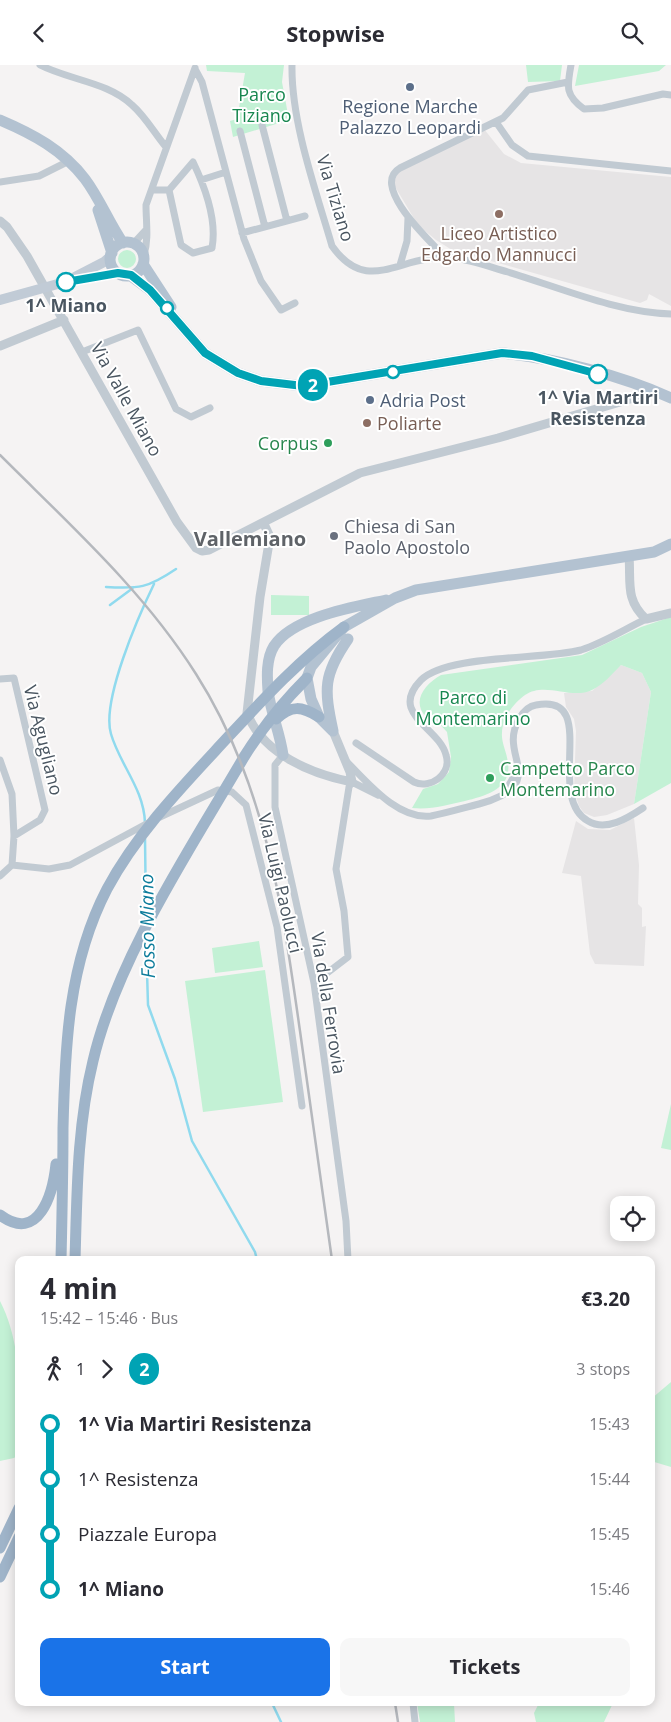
<!DOCTYPE html>
<meta charset="utf-8">
<style>
:root{--surface:#fff;--page:#f7f7f7;--text:#2b2b33;--muted:#7c7c81;--accent:#1a73e8}
body{margin:0;font-family:"Open Sans",sans-serif;background:var(--page);color:var(--text);height:100vh;display:flex;flex-direction:column;font-size:19px;white-space:nowrap}
*{box-sizing:border-box;margin:0}
p{font-size:16px;color:var(--muted)}
.icon{flex:none;width:28px;height:28px;fill:none;stroke:currentColor;stroke-width:2;stroke-linecap:round;stroke-linejoin:round}
.map{position:relative;flex:1;overflow:hidden}
.sheet{position:absolute;left:15px;top:1191px;width:640px;height:450px;display:flex;flex-direction:column;background:var(--surface);border-radius:10px;box-shadow:0 2px 12px #0003}
.sheet>*{flex:none}
.badge{padding:0 10px;border-radius:16px;font-size:18px;line-height:32px}
.tools{position:absolute;left:610px;top:1131px;display:grid;gap:10px}
.tools a{display:grid;place-items:center;width:45px;height:45px;border-radius:10px;background:var(--surface);box-shadow:0 2px 12px #0003;font-size:25px}
.map>.badge{position:absolute;translate:-50% -50%;box-shadow:0 0 0 2px #fff}
.legs{display:flex;align-items:center;gap:8px;height:55px;padding:0 25px;font-size:16px}
.legs p{margin-inline-start:auto}
.head{display:flex;align-items:center;justify-content:space-between;height:85px;padding:0 25px}
h1{font-size:28px;font-weight:700;line-height:38px}
.action{display:flex;gap:10px;margin-top:auto;padding:10px 25px}
.action a{flex:1;height:58px;border-radius:10px;background:var(--accent);color:#fff;font-size:20px;font-weight:700;line-height:58px;text-align:center}
.action a+a{background:var(--page);color:var(--text)}
ul{padding:0 25px;list-style:none}
li{display:flex;align-items:center;gap:18px;height:55px;font-size:19px}
li i{display:grid;place-items:center;width:8px;height:100%;margin:0 6px;background:currentColor}
li i::after{content:'';width:12px;height:12px;margin:-6px;border:4px solid;border-radius:50%;background:var(--surface)}
li p{margin-inline-start:auto}
li:first-child i{background:linear-gradient(#0000 50%,currentColor 0)}
li:last-child i{background:linear-gradient(currentColor 50%,#0000 0)}
header{display:flex;justify-content:space-between;align-items:center;height:65px;padding:0 25px;background:var(--surface);font-size:22px;font-weight:700}
.map>svg:first-child{display:block}
.education{fill:#e6e4e5}
.green{fill:#c3f1d5}
.lines{fill:none;stroke-linecap:round;stroke-linejoin:round}
.stream{stroke:#90daee;stroke-width:2.5}
.minor{stroke:#c1cad2;stroke-width:7}
.tertiary{stroke:#c1cad2;stroke-width:9}
.secondary{stroke:#c1cbd6;stroke-width:10}
.primary{stroke:#b3c2d1;stroke-width:11}
.trunk{stroke:#9fb4c9;stroke-width:11}
.rail{stroke:#b5b8bd;stroke-width:2.5}
.line-1-casing{stroke:#fff;stroke-width:11}
.line-1{stroke:#00a3b4;stroke-width:8}
.service-dot{fill:#5c6f8a;stroke:#fff;stroke-width:2}
.education-dot{fill:#8d6e63;stroke:#fff;stroke-width:2}
.stop-1-dot{fill:#fff;stroke:#00a3b4;stroke-width:2.5}
.leisure-dot{fill:#2e9e5b;stroke:#fff;stroke-width:2}
.worship-dot{fill:#6b7280;stroke:#fff;stroke-width:2}
.labels{text-anchor:middle;dominant-baseline:central;stroke-width:4;stroke-linejoin:round;paint-order:stroke}
.park-label{font-size:18px;fill:#17864f;stroke:#fff}
.service-label{font-size:18px;fill:#4e5e75;stroke:#fff}
.street-label{font-size:18px;fill:#4a5661;stroke:#fff}
.education-label{font-size:18px;fill:#785e54;stroke:#fff}
.stop-label{font-size:18px;font-weight:bold;fill:#4a5661;stroke:#fff}
.leisure-label{font-size:18px;fill:#27864d;stroke:#fff;text-anchor:end}
.worship-label{font-size:18px;fill:#5b616d;stroke:#fff;text-anchor:start}
.water-label{font-size:19px;font-style:italic;fill:#0c7c9b;stroke:#fff}
.quarter-label{font-size:20px;font-weight:bold;fill:#5f6368;stroke:#fff}
</style>
<header><svg class="icon" aria-label="back" viewBox="0 0 24 24"><path d="M15 5l-7 7 7 7"/></svg>Stopwise<svg class="icon" aria-label="search" viewBox="0 0 24 24"><circle cx="10" cy="10" r="6"/><path d="M15 15l6 6"/></svg></header>
<div class="map">
<svg width="671" height="1657" viewBox="0 0 671 1657">
<rect width="100%" height="100%" fill="#f5f3f3"/>
<path class="education" d="M484,64L504,89L521,98L671,112V241L649,229L647,235L640,238L452,185L436,175L418,160L394,120L397,104Z
M621,600L642,608L651,627L634,739L607,750L594,752L584,748L579,741L574,726L576,666L574,654L566,642L564,628L592,626Z
M634,753L639,800L638,839L642,843V862L646,861L644,901L595,899L590,889L581,811L562,808L576,756L588,764L610,765Z"/>
<path class="green" d="M206,0H284L282,17L289,55L233,72L230,56L237,54L245,8L207,6Z
M526,0H562L560,16L528,17Z
M579,0H666L659,6L575,21Z
M118 194a9 9 0 1 1 18 0a9 9 0 1 1-18 0Z
M271,530L309,531V550H271Z
M671,552V718L634,739L651,627L642,608L621,600C613,608 603,620 592,625C571,635 545,616 525,630C514,638 502,653 502,668C501,677 507,688 508,698C512,724 485,731 465,736C447,740 431,745 412,743L423,724L438,719L449,707L451,692L447,667L433,652H426C411,636 425,619 441,610L582,590L641,562Z
M259,876L263,902L215,908L212,883Z
M265,905L283,1037L203,1047L185,916Z
M671,1039V1085L661,1083Z
M0,1236C24,1283 19,1337 19,1389L14,1393L0,1396Z
M671,1317V1402L651,1396V1334Z
M417,1638H454L455,1657H420Z
M539,1638H613L604,1657H536L534,1648Z"/>
<g class="lines">
<path class="stream" d="M106,522C139,524 148,523 176,504
M110,540L133,523
M145,758C144,724 120,700 111,669C101,636 139,550 154,519
M145,773L146,852
M146,873L148,940L175,1014L192,1076L255,1187L257,1195
M272,1638L281,1657"/>
<path class="minor" d="M40,0C69,15 108,17 132,40C145,51 155,69 166,82
M292,0C291,57 316,126 332,181C369,233 401,187 453,193C472,195 490,202 508,207C561,223 616,247 671,249
M571,0C567,22 565,30 584,44L603,43L663,29L671,30
M195,4L202,17L244,174L261,216L281,245L295,238
M496,57L512,80L528,91L671,106
M262,60L287,156
M240,66L265,162
M201,115L226,107
M0,117L39,111L69,96
M153,125H169L193,97C205,122 217,156 212,183L193,188L181,180L169,125
M242,168L305,151
M133,179L146,165
M144,190C149,174 146,157 146,140L195,3
M445,192C432,178 369,121 400,103L503,53L528,25L568,17
M400,200L407,176L408,153
M82,287L138,265L176,344L191,352L210,343
M0,614L14,613L45,745L40,755L14,771
M356,678L414,717C430,725 452,709 446,690C439,662 388,649 421,615C447,589 543,595 581,585C603,578 625,564 646,554
M283,690L275,700V742L314,918L346,1156L348,1195
M0,695L12,729L14,771L12,800L0,811
M347,697C368,718 398,755 431,751C447,748 463,743 479,739C491,736 513,728 517,716C524,698 504,680 519,654C523,647 528,641 536,640C601,627 544,731 588,756C606,767 628,753 643,743
M505,727L517,706
M160,752L218,725L232,727L246,740L277,862L302,1041
M12,800L49,804L70,800L148,758
M314,918L348,892L344,846L336,804L349,722L352,717L378,730
M413,1638L415,1657"/>
<path class="tertiary" d="M0,156L7,162L27,191L177,457L196,483L202,486L209,485L360,408L498,373L637,332L651,325
M0,281L64,255
M264,459L270,472L260,532L247,648C263,689 311,709 352,717L350,707L333,666
M629,491C631,517 625,535 646,554L671,548"/>
<path class="secondary" d="M75,212L104,197L111,191
M0,235L65,217L118,208"/>
<path class="primary" d="M0,55C33,69 63,85 85,114C100,134 109,158 123,178
M98,145L112,188
M110 194a17 17 0 1 1 34 0a17 17 0 1 1-34 0Z
M143,199L171,242
M131,211L150,225L205,288L238,308L261,316L303,321L502,288C554,293 623,311 671,333
M333,666L319,652L311,634L307,613L311,602L344,562L395,533L416,525L629,491L654,487L671,479
M333,666C324,624 323,610 348,574
M283,690C280,668 271,648 268,626C267,612 266,594 274,581C293,552 354,542 386,535"/>
<path class="trunk" d="M276,654C292,640 301,641 319,652
M0,1150C39,1179 53,1128 56,1099
M61,1195C62,1151 63,1107 63,1063C65,981 68,899 107,824C135,772 176,728 216,685C257,641 296,597 344,562
M75,1195C77,1128 77,1061 93,996C117,893 191,783 244,692C262,663 283,637 307,613
M0,1483L19,1443
M0,1512L19,1472"/>
<path class="rail" d="M0,390C69,459 143,525 196,609C266,719 282,840 300,966C311,1043 322,1119 332,1195
M395,1638L398,1657"/>
</g>
<g class="lines">
<g class="line-1-casing">
<path id="line-1" d="M66,217L118,208L131,210L150,225L205,288L238,308L261,316L303,321L502,288L532,291L598,309"/>
</g>
<use href="#line-1" class="line-1"/>
</g>
<g class="service-dot">
<circle cx="410" cy="22" r="5"/>
<circle cx="370" cy="335" r="5"/>
</g>
<g class="education-dot">
<circle cx="499" cy="149" r="5"/>
<circle cx="367" cy="358" r="5"/>
</g>
<g class="stop-1-dot">
<circle cx="66" cy="217" r="9"/>
<circle cx="167" cy="243" r="6"/>
<circle cx="393" cy="307" r="6"/>
<circle cx="598" cy="309" r="9"/>
</g>
<g class="leisure-dot">
<circle cx="328" cy="378" r="5"/>
<circle cx="490" cy="713" r="5"/>
</g>
<circle class="worship-dot" cx="334" cy="471" r="5"/>
<g class="labels">
<g class="park-label">
<text x="262" y="29">Parco<tspan x="262" dy="21">Tiziano</tspan></text>
<text x="473" y="632">Parco di<tspan x="473" dy="21">Montemarino</tspan></text>
</g>
<g class="service-label">
<text x="410" y="41">Regione Marche<tspan x="410" dy="21">Palazzo Leopardi</tspan></text>
<text x="380" y="335" text-anchor="start">Adria Post</text>
</g>
<g class="street-label">
<text transform="translate(336 133) rotate(73)">Via Tiziano</text>
<text transform="translate(127 334) rotate(61)">Via Valle Miano</text>
<text transform="translate(44 675) rotate(76)">Via Agugliano</text>
<text transform="translate(281 818) rotate(77)">Via Luigi Paolucci</text>
<text transform="translate(329 938) rotate(81)">Via della Ferrovia</text>
</g>
<g class="education-label">
<text x="499" y="168">Liceo Artistico<tspan x="499" dy="21">Edgardo Mannucci</tspan></text>
<text x="377" y="358" text-anchor="start">Poliarte</text>
</g>
<g class="stop-label">
<text x="66" y="240">1^ Miano</text>
<text x="598" y="332">1^ Via Martiri<tspan x="598" dy="21">Resistenza</tspan></text>
</g>
<g class="leisure-label">
<text x="318" y="378">Corpus</text>
<text x="500" y="703" text-anchor="start">Campetto Parco<tspan x="500" dy="21">Montemarino</tspan></text>
</g>
<g class="worship-label">
<text x="344" y="461">Chiesa di San<tspan x="344" dy="21">Paolo Apostolo</tspan></text>
</g>
<g class="water-label">
<text transform="translate(147 861) rotate(-91)">Fosso Miano</text>
</g>
<g class="quarter-label">
<text x="250" y="473">Vallemiano</text>
</g>
</g>
</svg>
<div class="tools">
<a><svg class="icon" aria-label="locate" viewBox="0 0 24 24"><circle cx="12" cy="12" r="6"/><path d="M12 2v4M12 18v4M2 12h4M18 12h4"/></svg></a>
</div>
<b class="badge" style="left:313px;top:320px;background:#00a3b4;color:#fff">2</b>
<section class="sheet">
<div class="head"><div><h1>4 min</h1><p>15:42 – 15:46 · Bus</p></div><b>€3.20</b></div>
<div class="legs"><svg class="icon" aria-label="walk" viewBox="0 0 24 24"><circle cx="13" cy="4" r="2"/><path d="M13 8l-2 6 4 7M11 14l-3 7M7 12l3-4h3l4 4"/></svg>1<svg class="icon" aria-label="forward" viewBox="0 0 24 24"><path d="M9 5l7 7-7 7"/></svg><b class="badge" style="background:#00a3b4;color:#fff">2</b><p>3 stops</p></div>
<ul>
<li><i style="color:#00a3b4"></i><b>1^ Via Martiri Resistenza</b><p>15:43</p></li>
<li><i style="color:#00a3b4"></i><span>1^ Resistenza</span><p>15:44</p></li>
<li><i style="color:#00a3b4"></i><span>Piazzale Europa</span><p>15:45</p></li>
<li><i style="color:#00a3b4"></i><b>1^ Miano</b><p>15:46</p></li>
</ul>
<div class="action"><a>Start</a><a>Tickets</a></div>
</section>
</div>
